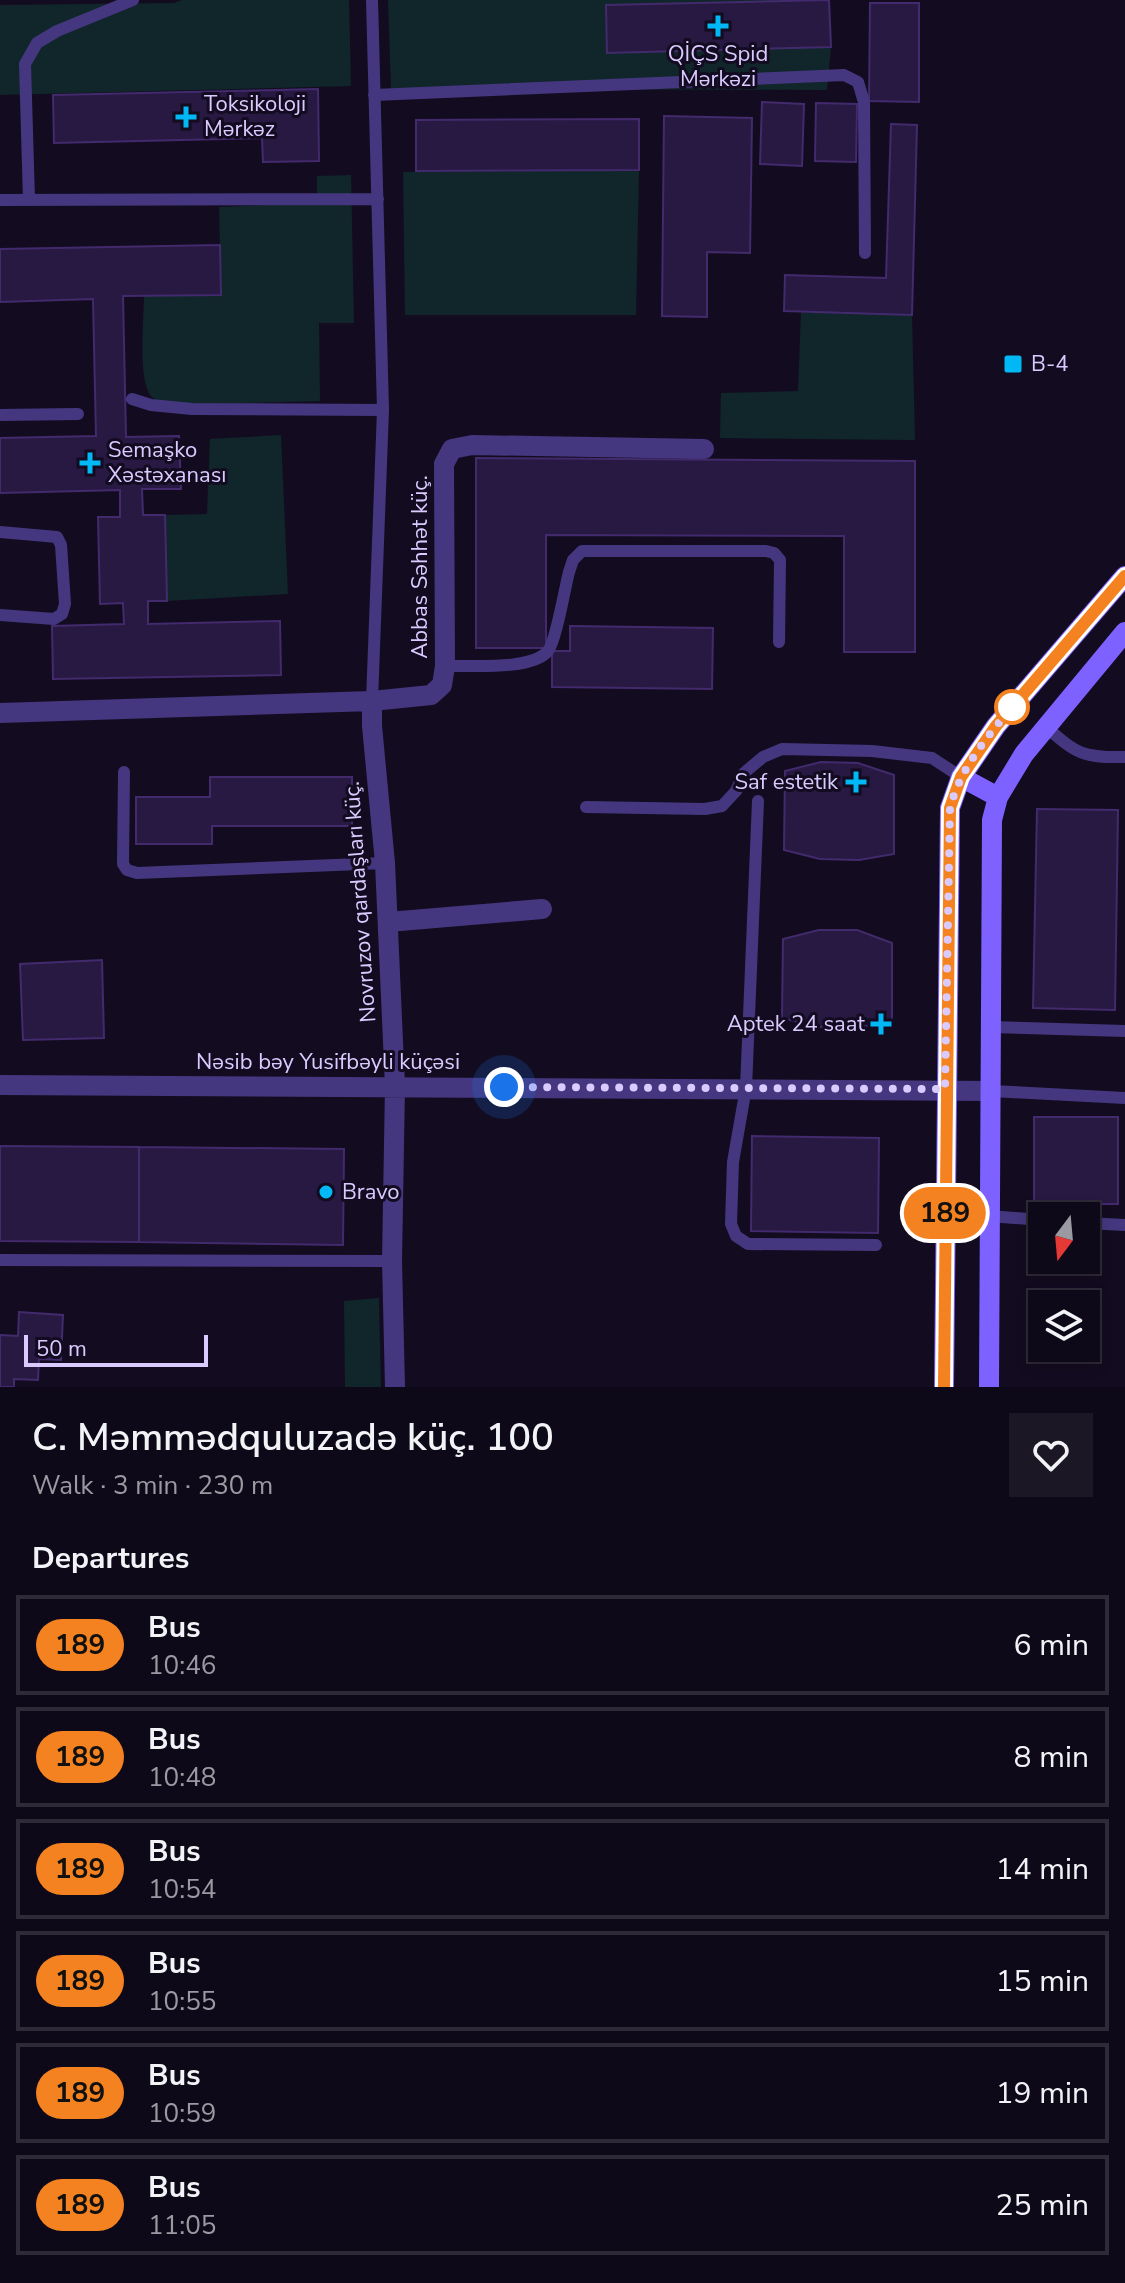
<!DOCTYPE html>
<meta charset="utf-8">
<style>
:root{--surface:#0e0918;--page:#1c1725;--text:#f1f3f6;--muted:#9b9aa2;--line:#2e2a37}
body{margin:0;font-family:"Nunito Sans",sans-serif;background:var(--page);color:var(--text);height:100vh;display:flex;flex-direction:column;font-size:30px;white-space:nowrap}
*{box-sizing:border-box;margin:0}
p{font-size:26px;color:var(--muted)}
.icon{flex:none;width:44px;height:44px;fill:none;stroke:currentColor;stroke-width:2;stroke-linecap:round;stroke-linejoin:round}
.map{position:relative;height:1387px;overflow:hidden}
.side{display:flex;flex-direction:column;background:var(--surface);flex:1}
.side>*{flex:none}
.badge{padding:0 16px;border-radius:26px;font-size:28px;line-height:52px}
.needle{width:52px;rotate:196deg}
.fabs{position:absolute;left:1028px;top:1202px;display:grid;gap:16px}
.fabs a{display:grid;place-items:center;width:72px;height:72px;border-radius:0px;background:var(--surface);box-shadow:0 4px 12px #0003,0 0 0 2px var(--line);font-size:40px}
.scale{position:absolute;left:24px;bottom:20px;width:184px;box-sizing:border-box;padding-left:8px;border:4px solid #d9cbff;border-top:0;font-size:22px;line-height:28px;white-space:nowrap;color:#d9cbff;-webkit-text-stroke:6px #130c20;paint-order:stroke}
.you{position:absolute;width:40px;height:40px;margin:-20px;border:6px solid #fff;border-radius:50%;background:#1a73e8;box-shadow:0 0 0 12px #1a73e833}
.map>.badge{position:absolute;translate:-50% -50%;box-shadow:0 0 0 4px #fff}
h2{padding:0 32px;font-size:30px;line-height:72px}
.round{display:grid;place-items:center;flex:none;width:84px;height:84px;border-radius:0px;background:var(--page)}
.head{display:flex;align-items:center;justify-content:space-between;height:136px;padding:0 32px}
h1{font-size:38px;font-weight:600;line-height:60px}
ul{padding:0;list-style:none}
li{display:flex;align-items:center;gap:24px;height:100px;margin:0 16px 12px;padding:0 16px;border:4px solid var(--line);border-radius:0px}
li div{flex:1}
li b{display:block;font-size:30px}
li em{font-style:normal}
li .badge{min-width:88px;font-weight:700;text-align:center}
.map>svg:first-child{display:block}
.green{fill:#10262a}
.building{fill:#271941;stroke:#422a6d;stroke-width:2}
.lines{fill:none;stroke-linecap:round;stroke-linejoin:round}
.service{stroke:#45377f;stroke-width:12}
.minor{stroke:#45377f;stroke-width:20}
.secondary{stroke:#7e62ff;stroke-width:20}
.line-casing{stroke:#fff;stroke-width:18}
.line{stroke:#f58220;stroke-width:12}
.walk{stroke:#d9cbff;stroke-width:8;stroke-dasharray:0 14.4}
.poi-dot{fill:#00b8f6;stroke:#130c20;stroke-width:3}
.stop-dot{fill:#fff;stroke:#f58220;stroke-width:4}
.labels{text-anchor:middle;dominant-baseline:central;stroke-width:6;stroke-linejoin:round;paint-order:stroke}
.poi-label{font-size:22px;fill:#d9cbff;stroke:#130c20;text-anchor:start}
.street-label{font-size:22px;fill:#d9cbff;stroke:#130c20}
</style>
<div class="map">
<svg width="1125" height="1387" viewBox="0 0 1125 1387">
<rect width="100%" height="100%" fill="#130c20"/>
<path class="green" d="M182,0H349L351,86L0,95V5L174,3Z
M388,0H822L606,5L607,52L831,47L827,90L391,89Z
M639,170L636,315H405L403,172Z
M351,175L354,323H319L320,401L176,405C167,404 159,403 152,397C137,382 144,318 144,296L221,294L219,207L317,203V176Z
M801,312L912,315L915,440L720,438L721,393L798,391Z
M281,435L288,594L167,601L165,515L207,514L210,439Z
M379,1298L381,1387H345L344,1301Z"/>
<path class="building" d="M829,0L831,47L607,53L606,5Z
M870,3H919V102L869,101Z
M318,89L319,161L263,162L262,138L54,143L53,95Z
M762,102L804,104L802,166L760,164Z
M816,103L857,104L856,162L815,161Z
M664,116L752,118L750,253L707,252V317L662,316Z
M639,119V170L416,171V120Z
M891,124L917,125L912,315L784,311L785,275L886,278Z
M220,245L221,295L123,296L126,437L179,436L181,489H142L143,515H165L167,601H148V624L280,621L281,675L53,679L52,626L124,624L123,603L100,604L98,517H120V490L0,493V438L96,436L93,299L0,302V249Z
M476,458L915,461V652H844V536L546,535V648H476Z
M570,626L713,628L712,689L552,687V651H570Z
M821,762L858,763L894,775V854L859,860L820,859L784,850L785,771Z
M210,777H352V826H212V844H136V797H210Z
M1037,809L1118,810L1115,1010L1033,1008Z
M819,930H857L892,943V1022L856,1028L818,1027L782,1018L783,939Z
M102,960L104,1038L23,1040L20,964Z
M1034,1117H1118V1204H1034Z
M752,1136L879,1138L878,1233L751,1231Z
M0,1146L139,1147V1242L0,1241Z
M139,1147L344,1149L343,1245L139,1242Z
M19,1312L63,1315L61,1360L39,1359L38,1380L14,1379V1387H0V1335L18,1336Z"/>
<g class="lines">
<path class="service" d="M372,0L383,410L372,701
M374,95L844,75L858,82L864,102L865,253
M0,200L378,199
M29,200L25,64L37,43L57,31L133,0
M132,399L151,405L192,409L383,410
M0,415L78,414
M0,532L57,537L61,545L65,604L62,614L54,619L0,615
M445,666C470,665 531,671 548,651C556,641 565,587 569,572L573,560L582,551H766L774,553L780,560L779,642
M1046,727C1077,754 1083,758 1125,757
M124,772L123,864L127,870L137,873L385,863
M758,801L746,1088L733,1162L731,1224L736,1236L748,1244L876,1245
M586,807L705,809L722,806L736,791L744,773L763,757L782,749L872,751L932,758L961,777
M992,1027L1125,1031
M992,1091L1125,1098
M989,1216L1042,1220
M1086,1223L1125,1225
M0,1260L392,1261"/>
<path class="minor" d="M372,701V726L385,863L395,1086L392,1261L395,1387
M0,713L372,701L431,695L442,685L445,666L444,464L452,449L472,445L704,449
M388,922L542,909
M0,1085L992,1091"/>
<path class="secondary" d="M961,777L998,797
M944,1387L950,808L961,777L996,726L1125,576
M989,1387L992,820L998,797L1024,754L1125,632"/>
</g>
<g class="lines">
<g class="line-casing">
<path id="line" d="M944,1387L950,808L961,777L996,726L1125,576"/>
</g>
<use href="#line" class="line"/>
<path class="walk" d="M504,1087L945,1089L950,808C960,769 988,735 1014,705L1012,707"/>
</g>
<g class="poi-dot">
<path d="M714 14h8v8h8v8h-8v8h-8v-8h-8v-8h8z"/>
<path d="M182 105h8v8h8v8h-8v8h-8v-8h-8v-8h8z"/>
<rect x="1003" y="354" width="20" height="20" rx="4"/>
<path d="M86 451h8v8h8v8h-8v8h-8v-8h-8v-8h8z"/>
<path d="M852 770h8v8h8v8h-8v8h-8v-8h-8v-8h8z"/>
<path d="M877 1012h8v8h8v8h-8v8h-8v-8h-8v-8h8z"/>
<circle cx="326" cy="1192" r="8"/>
</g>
<circle class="stop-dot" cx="1012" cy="707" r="16"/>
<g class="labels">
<g class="poi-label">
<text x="718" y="54" text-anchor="middle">QİÇS Spid<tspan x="718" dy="25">Mərkəzi</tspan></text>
<text x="204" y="104">Toksikoloji<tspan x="204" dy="25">Mərkəz</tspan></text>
<text x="1031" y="364">B-4</text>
<text x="108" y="450">Semaşko<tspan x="108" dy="25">Xəstəxanası</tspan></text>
<text x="838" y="782" text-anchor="end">Saf estetik</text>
<text x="865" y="1024" text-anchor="end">Aptek 24 saat</text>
<text x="342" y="1192">Bravo</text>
</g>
<g class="street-label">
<text transform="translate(420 567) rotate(-90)">Abbas Səhhət küç.</text>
<text transform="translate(360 902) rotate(-94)">Novruzov qardaşları küç.</text>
<text x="328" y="1062">Nəsib bəy Yusifbəyli küçəsi</text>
</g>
</g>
</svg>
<div class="fabs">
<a><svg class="needle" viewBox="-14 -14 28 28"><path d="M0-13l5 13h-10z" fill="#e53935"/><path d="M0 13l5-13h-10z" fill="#9b9aa2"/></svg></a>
<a><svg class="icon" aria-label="layers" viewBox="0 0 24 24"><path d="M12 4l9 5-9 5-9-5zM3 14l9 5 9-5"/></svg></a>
</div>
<div class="scale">50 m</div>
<div class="you" style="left:504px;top:1087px"></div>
<b class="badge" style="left:945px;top:1213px;background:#f58220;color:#111">189</b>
</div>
<section class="side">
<div class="head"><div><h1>C. Məmmədquluzadə küç. 100</h1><p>Walk · 3 min · 230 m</p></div><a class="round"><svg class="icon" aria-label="heart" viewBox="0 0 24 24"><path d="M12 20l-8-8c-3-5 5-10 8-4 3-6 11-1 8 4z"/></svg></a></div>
<h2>Departures</h2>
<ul>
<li><span class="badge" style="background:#f58220;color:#111">189</span><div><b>Bus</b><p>10:46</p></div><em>6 min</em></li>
<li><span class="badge" style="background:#f58220;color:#111">189</span><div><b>Bus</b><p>10:48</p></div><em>8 min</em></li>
<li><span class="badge" style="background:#f58220;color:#111">189</span><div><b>Bus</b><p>10:54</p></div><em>14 min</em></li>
<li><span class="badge" style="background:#f58220;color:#111">189</span><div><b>Bus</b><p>10:55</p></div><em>15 min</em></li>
<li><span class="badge" style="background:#f58220;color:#111">189</span><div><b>Bus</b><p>10:59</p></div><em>19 min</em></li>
<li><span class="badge" style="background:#f58220;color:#111">189</span><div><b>Bus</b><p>11:05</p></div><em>25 min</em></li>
</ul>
</section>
